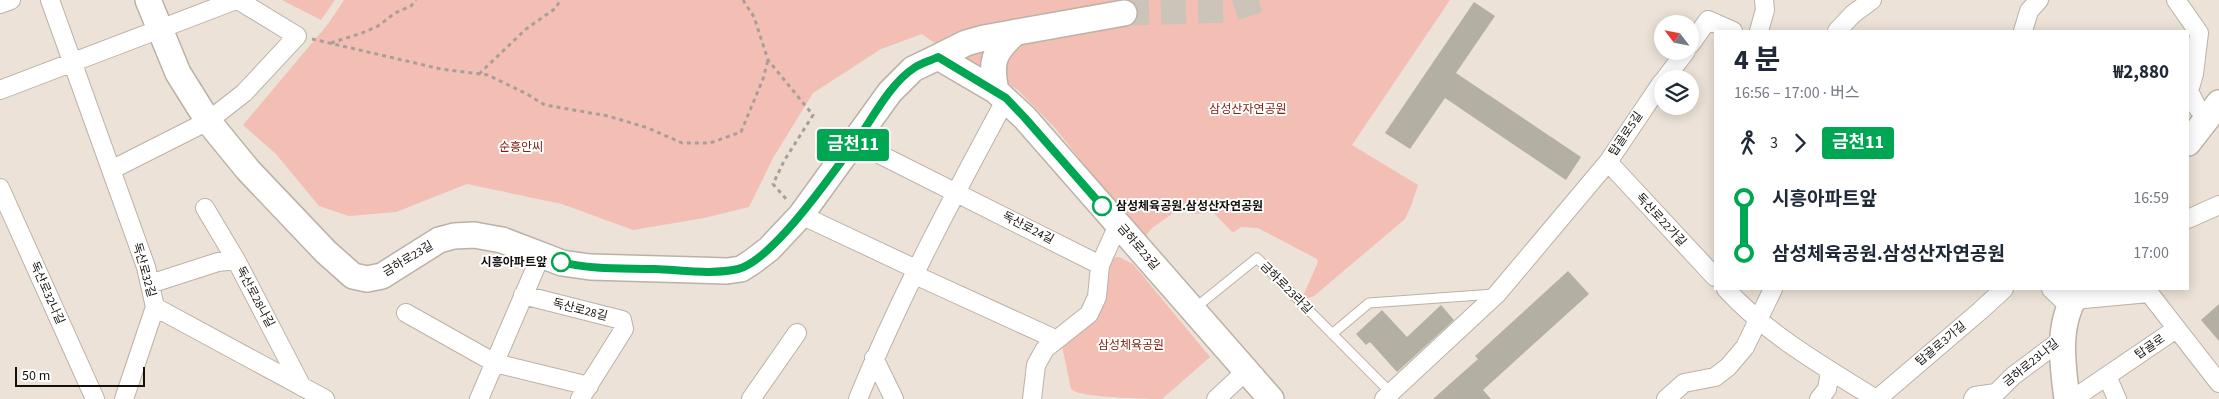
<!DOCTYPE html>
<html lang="ko">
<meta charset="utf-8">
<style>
:root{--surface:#fff;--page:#f2f2f3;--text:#1f2937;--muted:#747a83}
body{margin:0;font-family:"Source Sans 3","Noto Sans KR",sans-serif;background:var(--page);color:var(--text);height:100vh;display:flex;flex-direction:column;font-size:19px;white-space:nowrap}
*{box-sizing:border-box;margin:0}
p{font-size:16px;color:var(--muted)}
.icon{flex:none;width:28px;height:28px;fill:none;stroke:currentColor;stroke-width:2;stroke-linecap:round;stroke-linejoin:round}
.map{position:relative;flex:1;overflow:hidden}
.sheet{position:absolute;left:1714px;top:30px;width:475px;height:260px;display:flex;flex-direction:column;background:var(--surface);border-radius:0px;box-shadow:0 2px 12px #0003}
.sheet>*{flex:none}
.badge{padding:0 10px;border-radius:4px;font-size:18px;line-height:32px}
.needle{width:32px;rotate:302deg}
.controls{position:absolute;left:1654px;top:15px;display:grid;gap:10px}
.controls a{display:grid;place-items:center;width:45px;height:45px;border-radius:50%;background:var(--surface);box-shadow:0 2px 12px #0003;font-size:25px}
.scale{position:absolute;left:15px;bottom:12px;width:130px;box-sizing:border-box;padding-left:5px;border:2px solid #14110d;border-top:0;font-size:14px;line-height:18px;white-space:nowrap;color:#14110d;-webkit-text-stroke:4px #fff;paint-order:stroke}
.map>.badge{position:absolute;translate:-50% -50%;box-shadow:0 0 0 2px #fff}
.legs{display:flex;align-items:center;gap:8px;height:55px;padding:0 20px;font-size:16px}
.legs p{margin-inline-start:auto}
.overview{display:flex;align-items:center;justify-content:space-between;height:85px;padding:0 20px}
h1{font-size:28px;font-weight:700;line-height:38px}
ul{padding:0 20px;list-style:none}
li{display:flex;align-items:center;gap:18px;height:55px;font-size:19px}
li i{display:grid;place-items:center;width:8px;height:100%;margin:0 6px;background:currentColor}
li i::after{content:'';width:12px;height:12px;margin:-6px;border:4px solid;border-radius:50%;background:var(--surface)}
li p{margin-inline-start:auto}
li:first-child i{background:linear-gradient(#0000 50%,currentColor 0)}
li:last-child i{background:linear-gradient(currentColor 50%,#0000 0)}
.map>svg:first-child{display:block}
.green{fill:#f3beb3}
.building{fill:#b3afa2}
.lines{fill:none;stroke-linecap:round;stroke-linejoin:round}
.secondary-tunnel{stroke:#ccc3b9;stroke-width:25;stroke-dasharray:25 12;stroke-linecap:butt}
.lane-casing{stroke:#bbb1a7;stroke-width:11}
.street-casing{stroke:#bbb1a7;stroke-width:20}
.secondary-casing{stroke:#bbb1a7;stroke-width:28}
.path{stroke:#a8a098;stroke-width:3;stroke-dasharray:4 4;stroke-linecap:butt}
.lane{stroke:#fff;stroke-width:9}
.street{stroke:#fff;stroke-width:18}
.secondary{stroke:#fff;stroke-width:25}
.line-1-casing{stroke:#fff;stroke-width:11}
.line-1{stroke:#00a651;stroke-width:8}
.stop-1-dot{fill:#fff;stroke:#00a651;stroke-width:2.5}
.labels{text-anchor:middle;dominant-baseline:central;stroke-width:4;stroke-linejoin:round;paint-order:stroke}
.park-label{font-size:12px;fill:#812314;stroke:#fff}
.street-label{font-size:12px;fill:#14110d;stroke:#fff}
.stop-label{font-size:12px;font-weight:bold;fill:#14110d;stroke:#fff;text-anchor:start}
</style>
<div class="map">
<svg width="2219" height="399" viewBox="0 0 2219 399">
<rect width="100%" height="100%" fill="#ece2d7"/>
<path class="green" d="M282,0H335L321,20Z
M344,0H1450L1352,145L1418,185L1411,206L1405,219L1314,296L1305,299L1304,294L1318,262L1317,259L1258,228L1241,227L1234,232L1231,231L1213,212L1195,214L1182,207L1152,228L1143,239L1056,129L1018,90L986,70L962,62L922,34L881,49L813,93L773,158L749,207L704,218L633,230L562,204L467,184L396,212L349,216L319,206L276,154L243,125L328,24Z
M1119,257L1133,264L1210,357L1162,399C1147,399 1079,398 1071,389L1060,336L1079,323L1110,258Z"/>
<path class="building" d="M1474,2L1495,16L1456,73L1581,157L1566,180L1445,98L1410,149L1385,133Z
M1568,271L1589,294L1483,390L1491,399H1433L1478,359L1475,356Z
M2219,304V341L2201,320Z
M1441,305L1454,320L1397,372L1370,342L1366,345L1356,334L1382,310L1407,337Z"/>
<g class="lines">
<path class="secondary-tunnel" d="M1124,13L1228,10L1259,0"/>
<g class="lane-casing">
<path id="lane" d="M1195,308L1257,258L1391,393
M1332,334L1369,303L1494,294"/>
</g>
<g class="street-casing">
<path id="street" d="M50,0L146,267L155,307L124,399
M2176,0L2199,33L2194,74L2189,91L2197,107L2206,118
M0,4L11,0
M1759,31L1765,10L1764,0
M1837,31L1853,14L1872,0
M2023,31L2029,11L2039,0
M1690,45L1708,20L1733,31
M1665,79L1686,51
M0,90L236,0
M855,142L1100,265
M1608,162L1715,277
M111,170L208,121L244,93L297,36L238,0
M0,188L95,399
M205,208L236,260L302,387
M801,215L918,270
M2188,219L2219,205
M915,275L1055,339
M150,284L218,262L236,260
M1726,289C1767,334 1824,367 1876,399
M2051,289L2069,306
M523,295L622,320L624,329L580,399
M2073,300L2149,293L2219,383
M155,307L325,399
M406,313L495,363L589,386
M874,358L894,399
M2107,376L2117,399
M479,399L541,255
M751,399L797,333
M858,399C900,296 953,197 1006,99
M1032,399L1036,365L1045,349L1089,314L1097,297L1100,265L1118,225
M1216,399L1246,371
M1384,399L1497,294L1608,162L1662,82
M1666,399L1684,383L1715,377L1728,367L1745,347L1773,289
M1819,399L1827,389L1830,371
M1877,399L1980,311L2004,289
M1973,399L1975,396L1996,393L2013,376L2064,338
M2073,399L2176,329"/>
</g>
<g class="secondary-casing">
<path id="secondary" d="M148,0L178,73L208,121L248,170L326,252L353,276L367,279L382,276L439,240L454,236L474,235L502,240L562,263L590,267L694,270L727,271L741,269L752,262L769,249L801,215L890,92L913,69L938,57L996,91L1025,118L1271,399
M938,57L966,43L984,38L1124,13
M996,91C990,62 993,52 1016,32
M2188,143L2219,103
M2067,399C2062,362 2056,320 2080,289"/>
</g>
<path class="path" d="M743,0L754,17L768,60L813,115L784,161L773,184L788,201
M312,39L441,69L488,75L525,93L545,105L608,116L648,128L682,143H710L741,132L763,79L768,60
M331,43L362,33L378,26L395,13L411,6L416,0
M479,74L526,29L556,8L560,0"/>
<use href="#lane" class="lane"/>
<use href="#street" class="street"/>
<use href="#secondary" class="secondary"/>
</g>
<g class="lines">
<g class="line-1-casing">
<path id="line-1" d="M561,262C591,270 624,268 655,269C681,270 713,275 738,269C774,260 837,167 860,136C874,115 892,82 914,68C921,63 930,61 938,57L1006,98L1025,118L1102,206"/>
</g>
<use href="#line-1" class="line-1"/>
</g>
<g class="stop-1-dot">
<circle cx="1102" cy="206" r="9"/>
<circle cx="561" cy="262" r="9"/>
</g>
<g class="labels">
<g class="park-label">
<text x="1248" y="109">삼성산자연공원</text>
<text x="521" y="147">순흥안씨</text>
<text x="1131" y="345">삼성체육공원</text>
</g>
<g class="street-label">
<text transform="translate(1626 134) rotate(-56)">탑골로5길</text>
<text transform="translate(1661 220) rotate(47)">독산로22가길</text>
<text transform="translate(1028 228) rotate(27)">독산로24길</text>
<text transform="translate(1138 247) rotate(49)">금하로23길</text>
<text transform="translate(408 259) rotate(-31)">금하로23길</text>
<text transform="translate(144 270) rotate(74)">독산로32길</text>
<text transform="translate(1286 288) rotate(45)">금하로23라길</text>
<text transform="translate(47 293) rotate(66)">독산로32나길</text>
<text transform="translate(255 297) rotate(62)">독산로28나길</text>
<text transform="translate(580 310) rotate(14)">독산로28길</text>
<text transform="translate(1941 344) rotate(-40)">탑골로3가길</text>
<text transform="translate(2150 347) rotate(-34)">탑골로</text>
<text transform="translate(2031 363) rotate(-39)">금하로23나길</text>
</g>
<g class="stop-label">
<text x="1116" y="206">삼성체육공원.삼성산자연공원</text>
<text x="547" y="262" text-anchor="end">시흥아파트앞</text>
</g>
</g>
</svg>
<div class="controls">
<a><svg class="needle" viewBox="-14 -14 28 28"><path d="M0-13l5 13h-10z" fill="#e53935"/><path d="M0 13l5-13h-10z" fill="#747a83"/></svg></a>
<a><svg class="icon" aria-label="layers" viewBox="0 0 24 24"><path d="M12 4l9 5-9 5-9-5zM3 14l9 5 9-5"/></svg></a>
</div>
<div class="scale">50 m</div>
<b class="badge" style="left:853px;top:145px;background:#00a651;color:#fff">금천11</b>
<section class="sheet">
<div class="overview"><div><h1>4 분</h1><p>16:56 – 17:00 · 버스</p></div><b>₩2,880</b></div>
<div class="legs"><svg class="icon" aria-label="walk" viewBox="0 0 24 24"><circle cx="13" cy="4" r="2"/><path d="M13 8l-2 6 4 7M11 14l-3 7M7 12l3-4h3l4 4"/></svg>3<svg class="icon" aria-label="forward" viewBox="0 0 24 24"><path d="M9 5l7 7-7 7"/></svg><b class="badge" style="background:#00a651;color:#fff">금천11</b></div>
<ul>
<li><i style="color:#00a651"></i><b>시흥아파트앞</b><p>16:59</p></li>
<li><i style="color:#00a651"></i><b>삼성체육공원.삼성산자연공원</b><p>17:00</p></li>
</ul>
</section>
</div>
